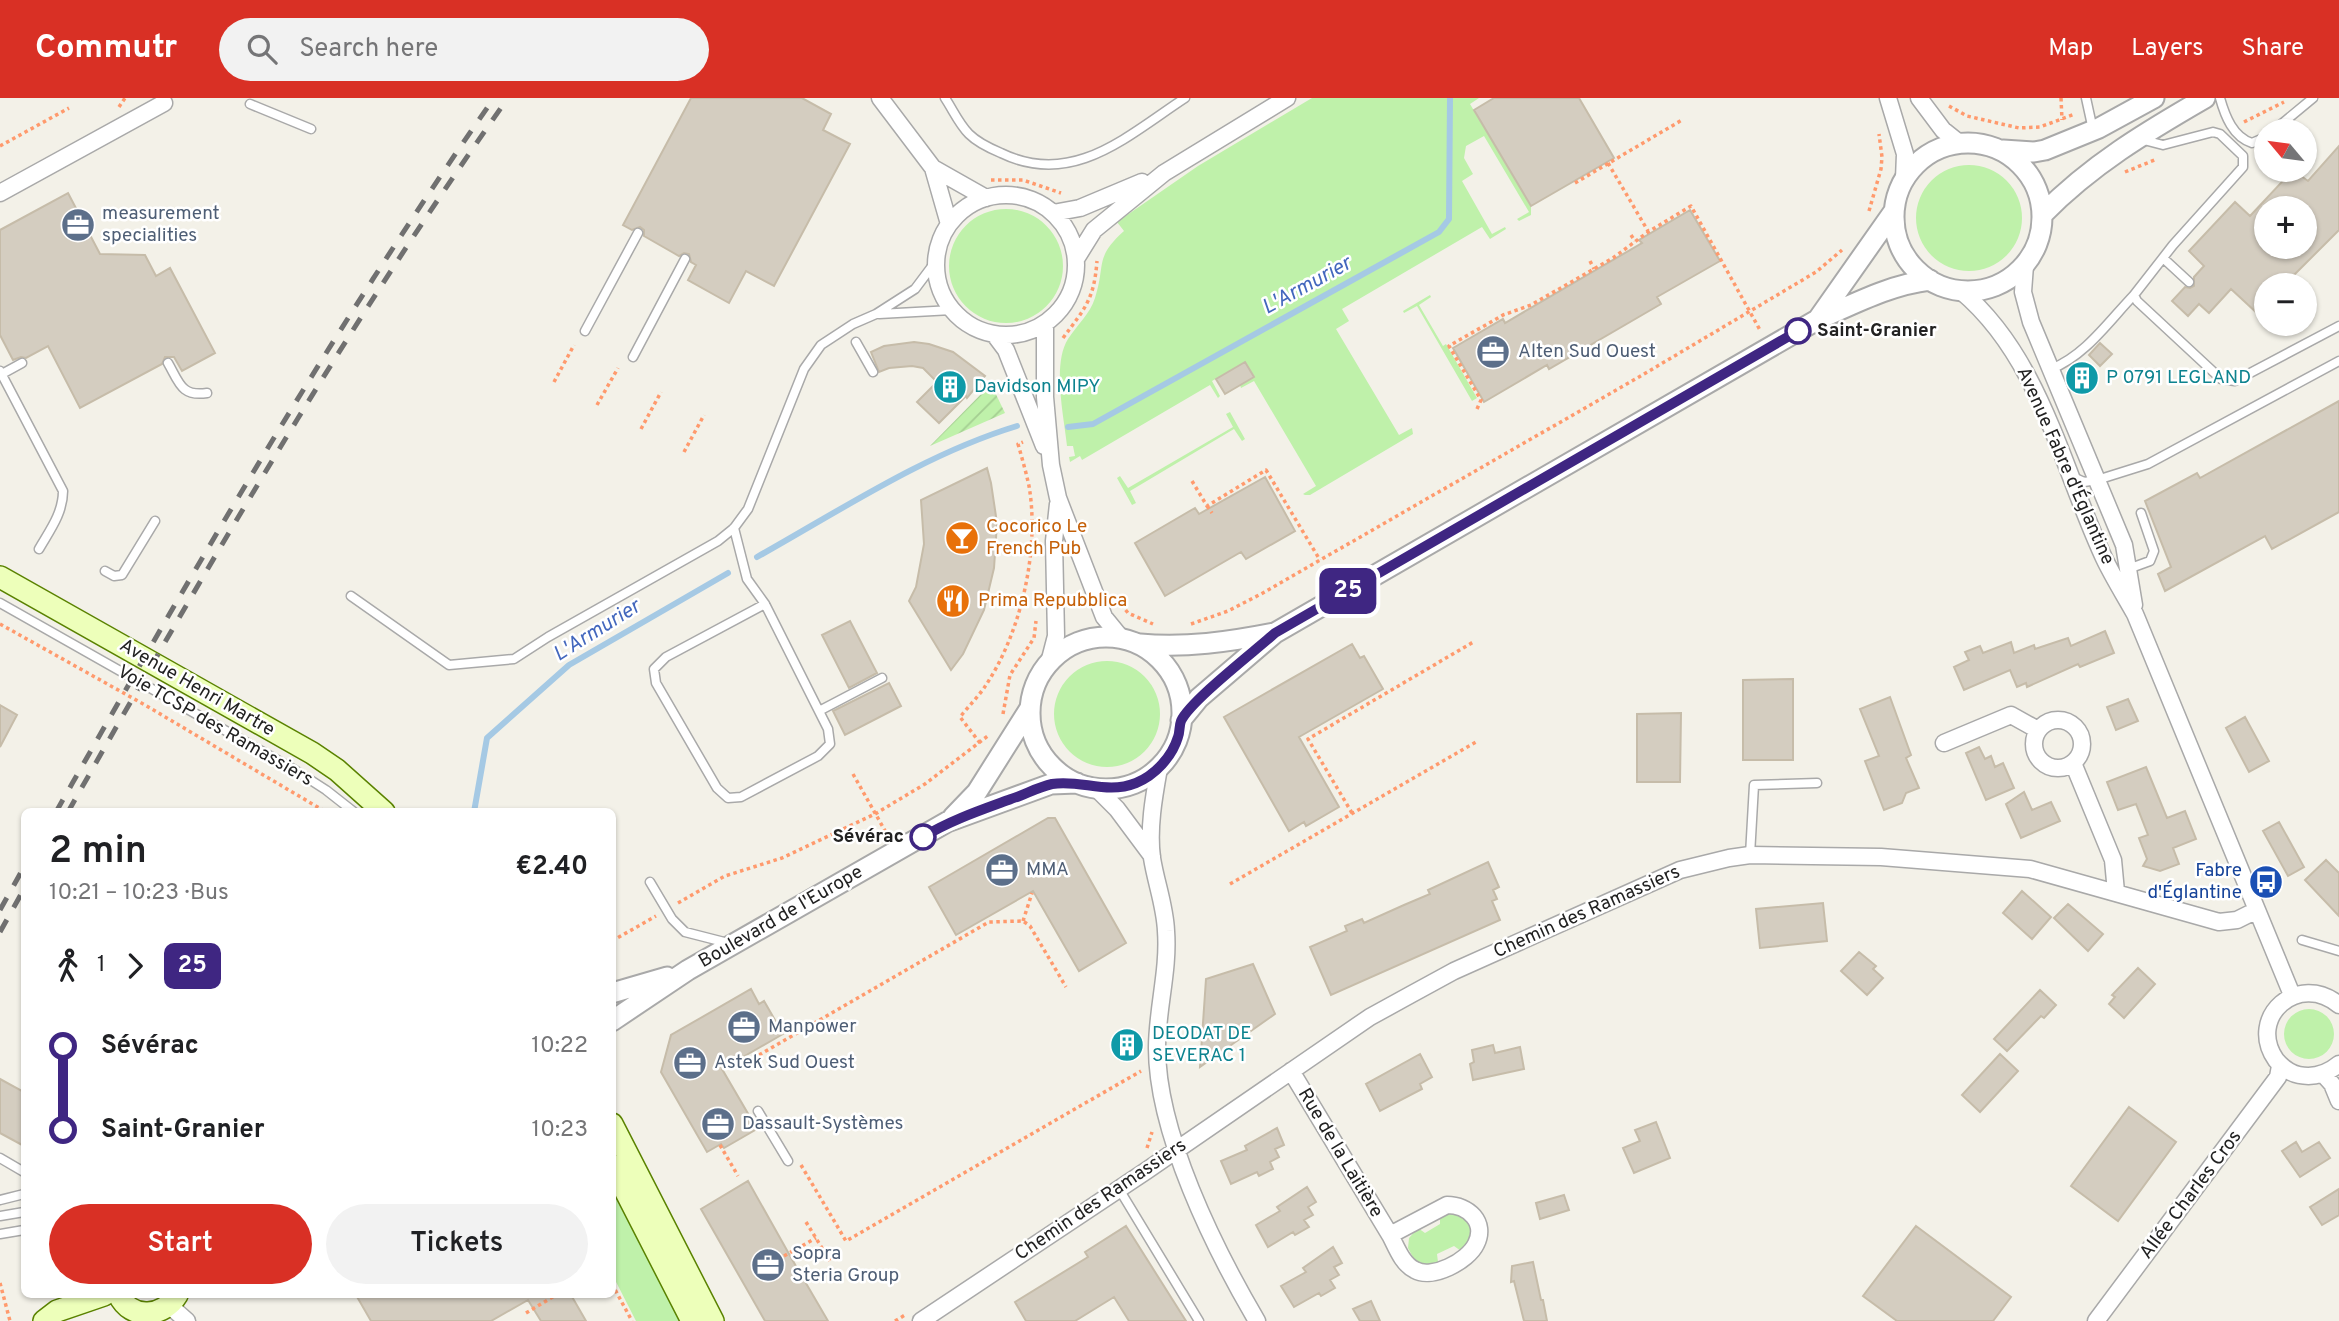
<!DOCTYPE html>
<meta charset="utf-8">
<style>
:root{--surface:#fff;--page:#f2f2f2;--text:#202124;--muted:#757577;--accent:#d93025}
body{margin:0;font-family:Overpass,sans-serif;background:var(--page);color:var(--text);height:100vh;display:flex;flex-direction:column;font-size:26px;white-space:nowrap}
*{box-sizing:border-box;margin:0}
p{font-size:23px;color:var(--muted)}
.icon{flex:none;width:38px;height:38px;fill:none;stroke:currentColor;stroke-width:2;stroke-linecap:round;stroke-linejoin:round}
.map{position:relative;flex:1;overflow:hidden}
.sheet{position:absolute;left:21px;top:710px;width:595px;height:490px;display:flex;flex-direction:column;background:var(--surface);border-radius:10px;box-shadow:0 2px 5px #0004}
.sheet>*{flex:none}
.badge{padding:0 14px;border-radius:10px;font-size:24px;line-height:46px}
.needle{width:46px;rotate:299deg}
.buttons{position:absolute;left:2254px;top:21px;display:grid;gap:14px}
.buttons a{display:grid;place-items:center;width:63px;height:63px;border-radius:50%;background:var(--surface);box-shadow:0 2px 5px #0004;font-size:35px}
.map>.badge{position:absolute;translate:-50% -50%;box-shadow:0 0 0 4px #fff}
.legs{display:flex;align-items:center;gap:10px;height:77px;padding:0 28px;font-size:23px}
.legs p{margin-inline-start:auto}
.headline{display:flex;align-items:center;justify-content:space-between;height:119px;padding:0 28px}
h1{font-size:38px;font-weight:600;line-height:52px}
.button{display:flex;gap:14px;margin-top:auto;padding:14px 28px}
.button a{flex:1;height:80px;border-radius:42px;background:var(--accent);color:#fff;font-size:28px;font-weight:600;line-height:80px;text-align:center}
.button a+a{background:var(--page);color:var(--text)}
ul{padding:0 28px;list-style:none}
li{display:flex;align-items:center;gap:24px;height:84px;font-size:26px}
li i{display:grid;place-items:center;width:10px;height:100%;margin:0 9px;background:currentColor}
li i::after{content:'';width:18px;height:18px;margin:-9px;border:5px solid;border-radius:50%;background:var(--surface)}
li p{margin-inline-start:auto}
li:first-child i{background:linear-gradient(#0000 50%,currentColor 0)}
li:last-child i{background:linear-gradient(currentColor 50%,#0000 0)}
header{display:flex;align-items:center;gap:42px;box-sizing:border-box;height:98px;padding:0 35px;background:var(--accent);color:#fff}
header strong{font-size:33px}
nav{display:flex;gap:38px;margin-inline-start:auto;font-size:24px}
.search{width:490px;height:63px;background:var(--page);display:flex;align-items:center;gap:18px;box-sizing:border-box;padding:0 24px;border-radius:38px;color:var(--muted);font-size:26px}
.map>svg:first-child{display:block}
.grass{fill:#bff1aa}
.garden{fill:url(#garden-furrows)}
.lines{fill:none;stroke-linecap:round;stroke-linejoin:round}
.stream{stroke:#a5c9e4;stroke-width:6}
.building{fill:#d4cdc0;stroke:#c6bca9;stroke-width:2;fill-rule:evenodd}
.service-casing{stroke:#a9a9a9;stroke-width:11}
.minor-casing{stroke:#a9a9a9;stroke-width:19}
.tertiary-casing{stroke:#a9a9a9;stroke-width:23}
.secondary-casing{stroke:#5a8200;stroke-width:24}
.path{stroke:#ff9a6d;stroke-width:3.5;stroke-dasharray:3.5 3.5;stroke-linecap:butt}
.service{stroke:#fff;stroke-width:8}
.minor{stroke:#fff;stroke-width:16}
.tertiary{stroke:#fff;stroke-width:19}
.secondary{stroke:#edffba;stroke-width:21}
.rail{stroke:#707070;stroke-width:5;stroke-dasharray:14 14;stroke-linecap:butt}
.line-1-casing{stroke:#fff;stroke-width:16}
.line-1{stroke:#3f2682;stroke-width:10}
.stop-1-dot{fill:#fff;stroke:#3f2682;stroke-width:3.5}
.labels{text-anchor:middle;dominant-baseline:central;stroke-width:5;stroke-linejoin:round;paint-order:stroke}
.service-label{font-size:19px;fill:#4e5e75;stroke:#fff;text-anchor:start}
.stop-label{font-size:19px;font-weight:bold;fill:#222;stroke:#fff;text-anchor:start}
.culture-label{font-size:19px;fill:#0d838f;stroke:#fff;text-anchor:start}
.street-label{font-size:19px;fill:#222;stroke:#fff}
.food-label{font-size:19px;fill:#c56008;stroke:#fff;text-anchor:start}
.transit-label{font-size:19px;fill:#164399;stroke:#fff;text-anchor:end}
.water-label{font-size:21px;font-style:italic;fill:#4367bd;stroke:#fff}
</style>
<header>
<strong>Commutr</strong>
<div class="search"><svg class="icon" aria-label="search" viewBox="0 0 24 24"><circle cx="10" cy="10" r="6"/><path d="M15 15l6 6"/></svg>Search here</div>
<nav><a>Map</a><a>Layers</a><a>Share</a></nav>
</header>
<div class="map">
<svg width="2339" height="1223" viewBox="0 0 2339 1223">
<defs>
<pattern id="garden-furrows" width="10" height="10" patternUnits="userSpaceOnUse" patternTransform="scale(1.75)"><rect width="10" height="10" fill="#bff1aa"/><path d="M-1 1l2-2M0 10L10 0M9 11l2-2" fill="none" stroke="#a4ce92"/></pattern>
</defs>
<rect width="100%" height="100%" fill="#f3f1e8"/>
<path class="grass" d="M1312,0H1479L1470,6L1531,108V117L1519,123L1517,121L1529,114L1484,38L1466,48L1464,60L1473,76L1462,83L1492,136L1505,129L1506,131L1490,141L1482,129L1342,211L1349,223L1336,231L1399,337L1412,330L1413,336L1310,397H1305L1303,396L1316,388L1254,283L1241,290L1240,287L1254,278L1245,264L1212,283L1220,298L1218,300L1210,287L1082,362L1080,358L1070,364L1069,359L1075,358L1073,348H1067C1064,319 1052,266 1068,241C1077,227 1090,216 1095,200C1106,166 1094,160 1124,133L1117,124L1198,68Z
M1916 120a53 53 0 1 1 106 0a53 53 0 1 1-106 0Z
M949 168a57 57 0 1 1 114 0a57 57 0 1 1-114 0Z
M1430,197L1431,199L1419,207L1443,248L1446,246L1477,300L1472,303L1417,208L1404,215L1403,213Z
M1230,314L1245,341L1242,343L1234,331L1130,393L1136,405L1132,407L1117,380L1120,378L1128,390L1233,329L1226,316Z
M1054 616a53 53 0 1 1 106 0a53 53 0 1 1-106 0Z
M2284 936a25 25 0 1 1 50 0a25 25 0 1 1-50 0Z
M612,1083L684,1223H636L613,1178Z
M1454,1114C1476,1124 1475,1136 1461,1153L1454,1148L1437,1156L1438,1164C1429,1168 1423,1167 1415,1163L1408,1150L1409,1140L1418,1130L1425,1135L1440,1126V1117Z"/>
<path class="garden" d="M991,286L1005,315L930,348Z"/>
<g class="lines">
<path class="stream" d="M1068,329L1093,326L1439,134L1449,121L1450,0
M757,459C841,412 925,356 1017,328
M474,714L487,640L569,567L728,475"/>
</g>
<path class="building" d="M691,0H802L831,16L823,32L850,46L774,188L746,173L729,205L688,182L696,167L691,164L689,156L684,155L679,158L644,138V132L640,129L632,132L623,127Z
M1494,0H1579L1614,60L1531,108L1474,12Z
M2339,48V132L2284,187H2266V207L2258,216L2231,191L2209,215L2199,206L2188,218L2172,203L2185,189L2190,190L2194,188V179L2204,168L2189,153L2235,104L2250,118L2293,72L2308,83ZM2266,110H2305V149H2266Z
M68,95L100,156L145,157L156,178L170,170L215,255L182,273L174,259H165L162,266L80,310L48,248L26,260L21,259L13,262L0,237V132Z
M1690,112L1720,163L1657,199L1661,206L1549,271L1547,267L1484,304L1453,250L1503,221L1505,225L1642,145L1639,142Z
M914,244L929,246L953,254L985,278L967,300L966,298L939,325L917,304L937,284L923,270L912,268L889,270L879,274L871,254L884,248Z
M2100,245L2112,256L2100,268L2089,257Z
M1245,264L1254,279L1225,296L1216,281Z
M2339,303V414L2272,451L2265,438L2165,493L2158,476L2171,469L2145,403L2197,375L2200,380Z
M987,370L991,385L997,425L994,470L984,512L963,556L951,572L909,503L916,489L924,446L921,402Z
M1265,379L1295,433L1246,461L1241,454L1165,498L1135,445L1195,410L1199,416Z
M850,523L877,575L849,590L822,537Z
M2105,533L2114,555L2080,569L2078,566L2027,589L2026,585L2017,589L2010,572L1964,592L1954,569L1969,562L1965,554L1980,548L1983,555L2011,544L2014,555L2034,547L2035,551L2068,540L2071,548Z
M1352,546L1360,560L1364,558L1383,591L1299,639L1339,709L1306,728L1304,724L1289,733L1224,619Z
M1793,581V662H1743V582Z
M889,585L901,608L845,637L833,613Z
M1890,599L1911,657L1906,660L1919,690L1906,695L1902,705L1884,712L1865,663L1879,658L1860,611Z
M2128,601L2138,623L2116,632L2107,609Z
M0,607L17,617L0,649Z
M1681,615L1680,684H1637V616Z
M2245,619L2269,663L2249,674L2226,630Z
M1979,649L1985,661L1991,658L1995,669L2003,665L2014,690L1986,702L1966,655Z
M2146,669L2167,720L2185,713L2196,741L2173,750L2179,766L2160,773L2143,768L2147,761L2139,740L2148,737L2136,706L2118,712L2107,684Z
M2024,694L2032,712L2051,704L2060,723L2021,740L2006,706Z
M1048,720H1055L1126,845L1079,873L1033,793L956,837L929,789Z
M2279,724L2304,769L2288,778L2263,733Z
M2326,762L2339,775V818L2305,782Z
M1488,764L1499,789L1493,792L1497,801L1492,803L1500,822L1331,897L1310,849L1347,833L1345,828L1362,821L1364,825L1404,807L1430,796L1428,792Z
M2022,793L2051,819L2032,841L2003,815Z
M1823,805L1827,843L1760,850L1756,811Z
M2068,806L2103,836L2088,853L2054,820Z
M1859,854L1876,868L1873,871L1883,880L1867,897L1841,873Z
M1253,866L1275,916L1200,969L1206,881Z
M2138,870L2155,886L2124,920L2109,906L2115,899L2112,897Z
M751,891L759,906L764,903L783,936L722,971L757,1031L724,1050L721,1046L707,1054L661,974L671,937Z
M2040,892L2056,907L2044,920L2041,918L2007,953L1994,941Z
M1493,947L1495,955L1520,949L1524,971L1473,982L1470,966L1474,964L1472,952Z
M1420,956L1432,979L1420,986L1422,991L1380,1013L1366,986Z
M2000,956L2018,973L1980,1014L1962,997Z
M0,981L24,994V1048L0,1035Z
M2129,1009L2176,1044L2118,1123L2071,1088Z
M1656,1024L1670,1060L1634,1075L1623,1050L1640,1043L1635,1032Z
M1277,1030L1284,1047L1275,1051L1279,1059L1270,1064L1273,1071L1259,1078L1257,1074L1231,1086L1221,1063L1247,1052L1245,1048Z
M2296,1044L2302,1054L2319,1044L2330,1060L2300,1079L2282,1053Z
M748,1083L793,1163L828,1223H765L701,1111Z
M1307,1089L1316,1104L1308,1109L1313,1117L1304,1122L1309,1129L1295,1137L1293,1134L1268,1149L1256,1127L1280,1113L1277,1109Z
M2339,1091V1117L2322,1127L2310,1109Z
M1564,1097L1569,1112L1540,1121L1536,1105Z
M1126,1128L1186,1223H1129L1114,1199L1075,1223H1026L1015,1204L1088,1159L1085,1154Z
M1916,1128L2011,1199L1993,1223H1897L1863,1198Z
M1333,1149L1342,1165L1334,1169L1339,1177L1330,1182L1335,1190L1321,1198L1319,1195L1294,1209L1281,1188L1306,1174L1303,1170Z
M1533,1164L1541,1202H1543L1547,1223H1524L1514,1183L1511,1184L1512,1168Z
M356,1197H571L586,1223H541L528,1202L491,1223H371Z
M1371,1203L1380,1223H1360L1353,1211Z"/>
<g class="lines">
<g class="service-casing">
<path id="service" d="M945,0C953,12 959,26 969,36C978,45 989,50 1001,55C1073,90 1127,38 1185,0
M2086,0L2093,32
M2220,0C2225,18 2233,39 2252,45L2266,39
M250,6L311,31
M2273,33L2313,0
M2140,41L2163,47L2213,34L2220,36L2243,58V69L2173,147L2134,197L2137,203L2221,281L2235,283L2339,228
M2163,160L2189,184
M879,216L952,212
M585,233L638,135
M856,244L873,274
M633,259L685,161
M168,265C179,284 181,299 207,295
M2051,271C2085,258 2109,223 2134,197
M0,273L63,393C63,415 50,432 39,451
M2,276L22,265
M2073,379L2084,384L2097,382L2148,366L2339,263
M734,430L747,481L765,506
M2128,471L2150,463L2154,453L2141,415
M105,473L114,478L122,477L155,423
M351,498L449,567L514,561L548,539L718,443L734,430L748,411L804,271L821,247L853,226L876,216L915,191L936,163
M0,505L295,672L326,692L354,714
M765,506L828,631L830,646L818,658L741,699L728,700L717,690L656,585L654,571L666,559Z
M819,613L882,580
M1750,757L1754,687L1817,685
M650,784L672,821L685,834L728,845
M2302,842L2339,853
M758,1013L788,1063
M0,1060L24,1074
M1119,1091L1199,1223
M0,1102L24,1096
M0,1118L24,1114
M0,1136L24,1132"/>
</g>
<g class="minor-casing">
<path id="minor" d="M880,0L933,70L949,126
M1888,0L1905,56L1904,81
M1919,0L1943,32L1958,44
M933,70L986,100
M0,95L164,5
M936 167a70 70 0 1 1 140 0a70 70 0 1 1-140 0Z
M1053,115L1080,110L1142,84
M1076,161L1094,132L1164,75L1287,0
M2025,167L2023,194L2031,224L2124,447L2134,507
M1961,193C2040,259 2062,370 2104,460C2113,479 2125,498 2135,516L2292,897
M1045,226V299L1051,367L1058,400L1104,519L1122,541
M994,236L1006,252L1044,348
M1049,565L1056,538L1054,443L1058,406
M2034 646a24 24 0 1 1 48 0a24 24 0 1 1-48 0Z
M1944,645L2011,617L2038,632
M2073,665L2113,762L2116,794
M1159,670C1154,698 1148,731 1152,760C1156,785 1165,808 1166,833C1169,872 1157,911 1157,950C1157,1035 1214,1150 1257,1223
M1097,691L1117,711L1152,758
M2339,907C2299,873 2246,919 2276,962C2282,969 2289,975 2299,977C2314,980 2327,976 2339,966
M1291,973L1390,1137
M2323,976L2332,986L2339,1003
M1447,1107C1468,1107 1487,1124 1476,1146C1468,1163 1432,1182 1415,1172C1402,1166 1396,1148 1390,1137Z
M170,1208L187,1223
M921,1223L1146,1073L1370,919L1410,897L1454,873L1680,772L1729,760L1750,757L1881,759L2030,771L2219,824L2237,822L2257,812
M2096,1223L2278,979L2280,968"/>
</g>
<g class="tertiary-casing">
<path id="tertiary" d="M1894 119a74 74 0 1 1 148 0a74 74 0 1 1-148 0Z
M2003,52L2034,54L2045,52L2099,30L2154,0
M2043,116C2091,67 2146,34 2205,0
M1818,221L1894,113
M1030 615a76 76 0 1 1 152 0a76 76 0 1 1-152 0Z
M1140,546C1186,550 1228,544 1274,535
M1181,622L1199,600L1275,535L1817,222C1854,206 1889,187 1930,182
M953,719L977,694L1030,610
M612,895L667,879
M612,923L688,872L947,724L1051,686L1077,685"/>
</g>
<g class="secondary-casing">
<path id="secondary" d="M0,479L312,655L337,672L384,714
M612,1026L713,1223
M612,1067L692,1223
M119,1197C131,1223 164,1219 177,1197
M44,1223L57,1213L104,1197"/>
</g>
<path class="path" d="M2061,0L2062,22
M1949,8L1967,18L2019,30L2040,29L2075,16
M119,9L125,0
M2244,24L2284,4
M0,48L69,10
M1608,65L1648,133
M2125,74L2157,61
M991,82H1023L1061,95
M1575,85L1682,22
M1869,113L1881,71L1882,59L1879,36
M1631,137L1635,143
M1590,163L1594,171
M1063,240C1085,210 1094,202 1097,163
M554,284L574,247
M597,307L618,270
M1477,311L1481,302L1449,248L1503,217L1531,207L1613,160L1648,134L1691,108L1760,232
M641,331L661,294
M684,354L704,317
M1192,383L1207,408L1266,372L1320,462
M1207,408L1212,415
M1117,501L1128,515L1153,526
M0,526L145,607L326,714
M1191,526L1228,513L1261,496L1639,279L1816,174L1842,152
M1003,616L1010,577L1034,540L1036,523
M980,645L960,619C968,609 977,600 984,590C1021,536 1040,452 1029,388C1026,374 1022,360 1018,346L1023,344
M853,676L888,738
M1352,715L1308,641L1475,543
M1230,786L1476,644
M678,805L725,778L782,760L875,716L925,686L989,637
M1023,823L1032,795
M612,843L656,818
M759,957L989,824L1023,823L1030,828L1066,889
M720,1047L738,1078
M1147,1050L1152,1034
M801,1067L846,1143L1141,973
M806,1124L830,1163
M784,1158L816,1140
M0,1185L10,1223
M612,1186L632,1223
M526,1215L556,1197
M895,1223L905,1217"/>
<use href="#service" class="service"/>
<use href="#minor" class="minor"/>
<use href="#tertiary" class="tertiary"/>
<use href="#secondary" class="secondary"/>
<path class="rail" d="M56,714C194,471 334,229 494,0
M68,714C206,470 346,229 508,0
M0,812L24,769
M0,834L24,791"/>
</g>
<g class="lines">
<g class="line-1-casing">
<path id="line-1" d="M923,739C951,722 981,712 1011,701C1024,697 1038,689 1052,686C1081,681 1106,697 1136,685C1155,677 1172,659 1178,639C1180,634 1179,628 1181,623C1190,603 1255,553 1275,535L1798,233"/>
</g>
<use href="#line-1" class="line-1"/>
</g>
<defs>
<g id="office-disc" transform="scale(1.75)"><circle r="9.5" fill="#5c6f8a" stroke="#fff"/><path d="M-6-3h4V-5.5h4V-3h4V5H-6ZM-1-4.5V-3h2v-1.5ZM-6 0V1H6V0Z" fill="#fff"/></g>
<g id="building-disc" transform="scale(1.75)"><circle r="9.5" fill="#0f9aa8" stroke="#fff"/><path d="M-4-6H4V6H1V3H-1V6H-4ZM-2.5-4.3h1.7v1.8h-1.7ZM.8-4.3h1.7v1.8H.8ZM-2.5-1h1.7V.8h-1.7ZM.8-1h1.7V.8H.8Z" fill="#fff"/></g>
<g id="bar-disc" transform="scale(1.75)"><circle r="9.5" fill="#e8710a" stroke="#fff"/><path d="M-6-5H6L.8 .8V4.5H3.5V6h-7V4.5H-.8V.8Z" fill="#fff"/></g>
<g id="restaurant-disc" transform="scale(1.75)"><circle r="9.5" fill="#e8710a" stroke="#fff"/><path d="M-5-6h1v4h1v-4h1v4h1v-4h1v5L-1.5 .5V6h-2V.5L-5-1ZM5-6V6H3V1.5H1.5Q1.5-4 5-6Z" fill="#fff"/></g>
<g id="bus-disc" transform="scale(1.75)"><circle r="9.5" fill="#1a4fb4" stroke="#fff"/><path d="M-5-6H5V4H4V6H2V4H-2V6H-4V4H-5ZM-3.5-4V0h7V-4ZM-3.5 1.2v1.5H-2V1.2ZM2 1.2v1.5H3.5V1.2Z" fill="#fff"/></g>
</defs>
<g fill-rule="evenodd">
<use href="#office-disc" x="78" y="127"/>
<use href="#office-disc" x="1493" y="254"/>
<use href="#building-disc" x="2082" y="280"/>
<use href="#building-disc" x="950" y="289"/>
<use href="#bar-disc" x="962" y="440"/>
<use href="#restaurant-disc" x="953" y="503"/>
<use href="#office-disc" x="1002" y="772"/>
<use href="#bus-disc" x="2266" y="784"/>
<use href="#office-disc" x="744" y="929"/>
<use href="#building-disc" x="1127" y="947"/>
<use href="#office-disc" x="690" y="965"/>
<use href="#office-disc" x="718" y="1026"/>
<use href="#office-disc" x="768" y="1167"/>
</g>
<g class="stop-1-dot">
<circle cx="1798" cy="233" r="12"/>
<circle cx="923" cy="739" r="12"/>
</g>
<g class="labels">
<g class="service-label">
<text x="102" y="116">measurement<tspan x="102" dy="22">specialities</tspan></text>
<text x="1518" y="254">Alten Sud Ouest</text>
<text x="1026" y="772">MMA</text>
<text x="768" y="929">Manpower</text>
<text x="714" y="965">Astek Sud Ouest</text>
<text x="742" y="1026">Dassault-Systèmes</text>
<text x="792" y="1156">Sopra<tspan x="792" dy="22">Steria Group</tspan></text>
</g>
<g class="stop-label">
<text x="1817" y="233">Saint-Granier</text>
<text x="904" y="739" text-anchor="end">Sévérac</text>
</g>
<g class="culture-label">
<text x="2106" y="280">P 0791 LEGLAND</text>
<text x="974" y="289">Davidson MIPY</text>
<text x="1152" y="936">DEODAT DE<tspan x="1152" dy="22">SEVERAC 1</tspan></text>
</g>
<g class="street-label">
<text transform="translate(2065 368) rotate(66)">Avenue Fabre d'Églantine</text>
<text transform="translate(197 590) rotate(30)">Avenue Henri Martre</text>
<text transform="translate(215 628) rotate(30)">Voie TCSP des Ramassiers</text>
<text transform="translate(1587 814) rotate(-24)">Chemin des Ramassiers</text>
<text transform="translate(781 819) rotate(-30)">Boulevard de l'Europe</text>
<text transform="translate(1340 1055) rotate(59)">Rue de la Laitière</text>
<text transform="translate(2191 1097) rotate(-53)">Allée Charles Cros</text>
<text transform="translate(1101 1102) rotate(-34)">Chemin des Ramassiers</text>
</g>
<g class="food-label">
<text x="986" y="429">Cocorico Le<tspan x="986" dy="22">French Pub</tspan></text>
<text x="978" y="503">Prima Repubblica</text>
</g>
<g class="transit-label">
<text x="2242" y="773">Fabre<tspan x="2242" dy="22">d'Églantine</tspan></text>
</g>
<g class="water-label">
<text transform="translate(1307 188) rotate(-29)">L'Armurier</text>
<text transform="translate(597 533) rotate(-32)">L'Armurier</text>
</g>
</g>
</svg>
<div class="buttons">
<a><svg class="needle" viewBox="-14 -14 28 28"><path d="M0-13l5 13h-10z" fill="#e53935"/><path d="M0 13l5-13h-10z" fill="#757577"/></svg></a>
<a>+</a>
<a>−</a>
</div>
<b class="badge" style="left:1348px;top:493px;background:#3f2682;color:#fff">25</b>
<section class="sheet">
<div class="headline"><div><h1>2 min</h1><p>10:21 – 10:23 · Bus</p></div><b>€2.40</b></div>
<div class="legs"><svg class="icon" aria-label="walk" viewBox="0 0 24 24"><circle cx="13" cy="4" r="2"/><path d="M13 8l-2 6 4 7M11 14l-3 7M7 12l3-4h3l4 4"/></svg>1<svg class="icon" aria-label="forward" viewBox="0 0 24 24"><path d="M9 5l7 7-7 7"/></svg><b class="badge" style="background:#3f2682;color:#fff">25</b></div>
<ul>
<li><i style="color:#3f2682"></i><b>Sévérac</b><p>10:22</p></li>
<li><i style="color:#3f2682"></i><b>Saint-Granier</b><p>10:23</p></li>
</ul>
<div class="button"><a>Start</a><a>Tickets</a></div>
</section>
</div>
